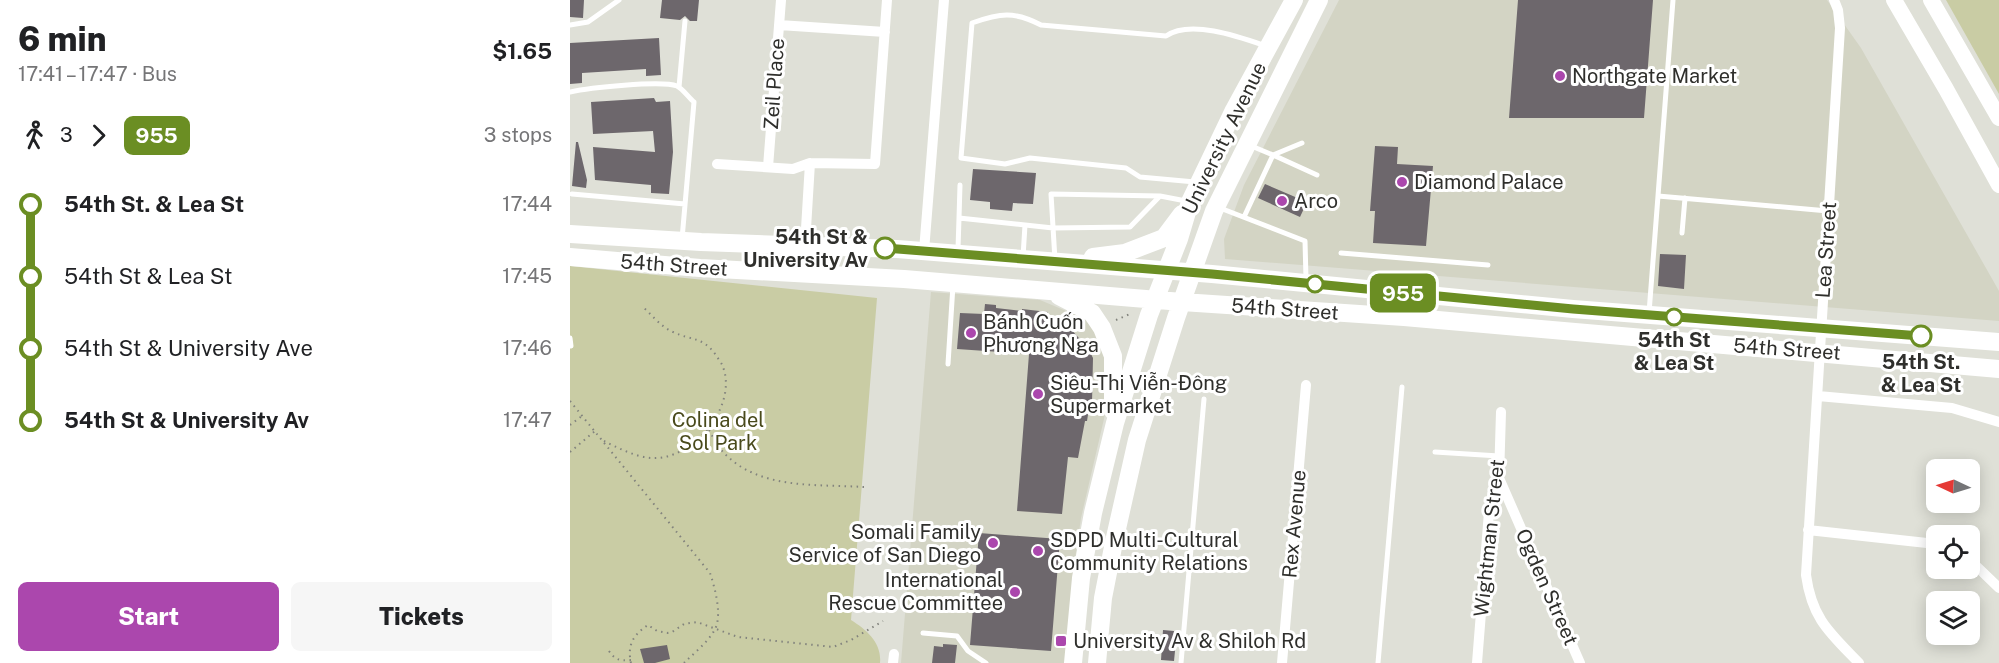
<!DOCTYPE html>
<meta charset="utf-8">
<style>
:root{--surface:#fff;--page:#f6f6f6;--text:#202124;--muted:#757577;--accent:#ab47ad}
body{margin:0;font-family:"Public Sans",sans-serif;background:var(--page);color:var(--text);height:100vh;display:flex;flex-direction:column;font-size:22px;white-space:nowrap}
*{box-sizing:border-box;margin:0}
p{font-size:20px;color:var(--muted)}
.icon{flex:none;width:33px;height:33px;fill:none;stroke:currentColor;stroke-width:2;stroke-linecap:round;stroke-linejoin:round}
.map{position:relative;flex:1;overflow:hidden}
.side{display:flex;flex-direction:column;background:var(--surface);width:570px}
.side>*{flex:none}
.badge{padding:0 12px;border-radius:9px;font-size:21px;line-height:39px}
.needle{width:39px;rotate:274deg}
.fabs{position:absolute;left:1356px;top:459px;display:grid;gap:12px}
.fabs a{display:grid;place-items:center;width:54px;height:54px;border-radius:9px;background:var(--surface);box-shadow:0 3px 15px #0003;font-size:30px}
.map>.badge{position:absolute;translate:-50% -50%;box-shadow:0 0 0 3px #fff}
.legs{display:flex;align-items:center;gap:9px;height:66px;padding:0 18px;font-size:20px}
.legs p{margin-inline-start:auto}
.summary{display:flex;align-items:center;justify-content:space-between;height:102px;padding:0 18px}
h1{font-size:33px;font-weight:800;line-height:45px}
.cta{display:flex;gap:12px;margin-top:auto;padding:12px 18px}
.cta a{flex:1;height:69px;border-radius:9px;background:var(--accent);color:#fff;font-size:24px;font-weight:800;line-height:69px;text-align:center}
.cta a+a{background:var(--page);color:var(--text)}
ul{padding:0 18px;list-style:none}
li{display:flex;align-items:center;gap:21px;height:72px;font-size:22px}
li i{display:grid;place-items:center;width:9px;height:100%;margin:0 8px;background:currentColor}
li i::after{content:'';width:15px;height:15px;margin:-8px;border:4px solid;border-radius:50%;background:var(--surface)}
li p{margin-inline-start:auto}
li:first-child i{background:linear-gradient(#0000 50%,currentColor 0)}
li:last-child i{background:linear-gradient(currentColor 50%,#0000 0)}
main{display:flex;flex:1;min-height:0}
.map>svg:first-child{display:block}
.built{fill:#d3d4c4}
.green{fill:#c9cca4}
.building{fill:#6d676c}
.lines{fill:none;stroke-linecap:round;stroke-linejoin:round}
.path{stroke:#82837d;stroke-width:2;stroke-dasharray:1.5 4.5;stroke-linecap:butt}
.service{stroke:#fff;stroke-width:5}
.minor{stroke:#fff;stroke-width:10}
.secondary{stroke:#fff;stroke-width:16}
.primary{stroke:#fff;stroke-width:18}
.line-1-casing{stroke:#fff;stroke-width:14}
.line-1{stroke:#6b8e23;stroke-width:9}
.poi-dot{fill:#ab47ad;stroke:#fff;stroke-width:2}
.stop-1-dot{fill:#fff;stroke:#6b8e23;stroke-width:3}
.labels{text-anchor:middle;dominant-baseline:central;stroke-width:6;stroke-linejoin:round;paint-order:stroke}
.poi-label{font-size:20px;fill:#2f2f2c;stroke:#fff;text-anchor:start}
.street-label{font-size:20px;fill:#2f2f2c;stroke:#fff}
.stop-label{font-size:20px;font-weight:bold;fill:#2f2f2c;stroke:#fff}
.park-label{font-size:20px;fill:#494a1c;stroke:#fff}
</style>
<main>
<section class="side">
<div class="summary"><div><h1>6 min</h1><p>17:41 – 17:47 · Bus</p></div><b>$1.65</b></div>
<div class="legs"><svg class="icon" aria-label="walk" viewBox="0 0 24 24"><circle cx="13" cy="4" r="2"/><path d="M13 8l-2 6 4 7M11 14l-3 7M7 12l3-4h3l4 4"/></svg>3<svg class="icon" aria-label="forward" viewBox="0 0 24 24"><path d="M9 5l7 7-7 7"/></svg><b class="badge" style="background:#6b8e23;color:#fff">955</b><p>3 stops</p></div>
<ul>
<li><i style="color:#6b8e23"></i><b>54th St. &amp; Lea St</b><p>17:44</p></li>
<li><i style="color:#6b8e23"></i><span>54th St &amp; Lea St</span><p>17:45</p></li>
<li><i style="color:#6b8e23"></i><span>54th St &amp; University Ave</span><p>17:46</p></li>
<li><i style="color:#6b8e23"></i><b>54th St &amp; University Av</b><p>17:47</p></li>
</ul>
<div class="cta"><a>Start</a><a>Tickets</a></div>
</section>
<div class="map">
<svg width="1429" height="663" viewBox="0 0 1429 663">
<rect width="100%" height="100%" fill="#dfe0d7"/>
<path class="built" d="M769,0H1257L1291,48L1429,291V321L655,259L654,239L674,185Z
M361,292L470,300L513,318L529,334L539,356L537,406L511,518L504,567L496,663H331Z"/>
<path class="green" d="M1376,0H1429V94Z
M0,266L307,298L281,620C297,630 312,643 310,663H0Z"/>
<path class="building" d="M0,0H14L13,18L0,17Z
M92,0H129L127,21H120L115,16L110,20L90,18Z
M948,0H1083L1074,118H939Z
M89,38L91,75L76,76V69L12,73V83L0,84V43Z
M84,98L86,102L100,101L103,152L99,194L81,193V185L25,180L23,147L85,152L83,131L23,134L21,102Z
M6,142H8L17,180L16,188L2,186Z
M805,146L828,147L827,164L863,166L856,246L803,243L805,211H800Z
M403,169L466,173L463,204L443,203L442,211L420,209V202L400,200Z
M695,184L737,202L730,217L688,198Z
M1090,254L1116,255L1114,289L1088,286Z
M415,304L426,305V308L452,311V309L478,312L477,322H488L498,326L518,348L523,358L522,403L520,402L517,421H515L508,458L498,457L492,514L447,511L459,354L387,349L390,313L414,314Z
M409,533L490,539L481,651L400,645Z
M593,630L604,631L603,641H606L604,661L591,660Z
M373,644L387,645L385,663H362L364,646L373,647Z
M97,645L100,659L85,663H74L70,649Z"/>
<g class="lines">
<path class="path" d="M546,320L560,314
M0,401L140,573C145,588 153,617 144,631C137,643 124,653 114,663
M0,425L12,416
M139,430C144,439 149,449 157,456C193,490 249,484 294,487
M34,441C48,448 66,457 81,458C122,461 168,407 153,367C152,363 148,359 146,355C132,336 122,341 103,332C91,327 81,314 72,306
M0,452L25,431
M39,651C45,660 50,661 61,660
M61,663C57,645 63,635 78,625L87,631L97,633L102,632L114,624L127,622L168,637L263,647L281,640L313,621"/>
<path class="service" d="M0,25L18,22L49,0
M109,87L115,21
M0,92C18,88 91,80 107,86C113,89 119,98 124,102L112,239
M732,143L703,155L747,175
M625,182L570,177L556,168L460,158L435,164L391,158L402,23C430,13 444,11 471,25L596,36C620,19 670,37 696,46
M2,194L115,204
M1088,196L1103,0
M650,208L735,241L736,279
M674,217L703,155L679,145
M389,218L390,185
M1112,233L1115,198
M388,249L389,218L483,228L560,227L590,196L616,201
M771,253L918,265
M453,257L455,225
M485,260L481,194L590,196
M1079,313L1088,196L1258,211
M0,338L1,346
M378,364L383,285
M865,452L929,456
M353,633L387,636L398,651L416,663
M611,663L634,399
M808,663L832,387"/>
<path class="minor" d="M1264,0L1268,10L1270,28L1236,575C1242,619 1260,633 1289,663
M209,25L315,32
M147,164L223,169L240,163L305,164L317,0
M198,167L211,0
M235,245L240,163
M354,251L374,0
M1248,396L1382,408L1429,422
M929,478L1010,663
M1238,530L1366,544
M1400,560L1429,588
M323,663L324,654
M712,663L736,385
M907,663L919,512L929,478L931,412"/>
<path class="secondary" d="M1324,0L1376,89L1429,185
M1361,0L1429,118"/>
<path class="primary" d="M0,234L131,242L327,249L642,274L1003,309L1429,342
M0,257L130,268L334,279L612,302L834,317L1429,369
M523,257L555,253L594,238L612,214
M489,296L522,313L532,328L543,356V411
M503,663L511,578L523,513L545,423L579,315L609,239L620,202L664,110L724,0
M527,663L533,598L544,542L567,440L606,318L644,211L749,0"/>
</g>
<g class="lines">
<g class="line-1-casing">
<path id="line-1" d="M315,248L642,274L1003,309L1351,336"/>
</g>
<use href="#line-1" class="line-1"/>
</g>
<g class="poi-dot">
<circle cx="990" cy="76" r="6"/>
<circle cx="832" cy="182" r="6"/>
<circle cx="712" cy="201" r="6"/>
<circle cx="401" cy="333" r="6"/>
<circle cx="468" cy="394" r="6"/>
<circle cx="423" cy="543" r="6"/>
<circle cx="468" cy="551" r="6"/>
<circle cx="445" cy="592" r="6"/>
<rect x="485" y="635" width="12" height="12" rx="3"/>
</g>
<g class="stop-1-dot">
<circle cx="315" cy="248" r="10"/>
<circle cx="745" cy="284" r="8"/>
<circle cx="1104" cy="317" r="8"/>
<circle cx="1351" cy="336" r="10"/>
</g>
<g class="labels">
<g class="poi-label">
<text x="1002" y="76">Northgate Market</text>
<text x="844" y="182">Diamond Palace</text>
<text x="724" y="201">Arco</text>
<text x="413" y="322">Bánh Cuốn<tspan x="413" dy="23">Phương Nga</tspan></text>
<text x="480" y="383">Siêu-Thị Viễn-Đông<tspan x="480" dy="23">Supermarket</tspan></text>
<text x="411" y="532" text-anchor="end">Somali Family<tspan x="411" dy="23">Service of San Diego</tspan></text>
<text x="480" y="540">SDPD Multi-Cultural<tspan x="480" dy="23">Community Relations</tspan></text>
<text x="433" y="580" text-anchor="end">International<tspan x="433" dy="23">Rescue Committee</tspan></text>
<text x="503" y="641">University Av &amp; Shiloh Rd</text>
</g>
<g class="street-label">
<text transform="translate(204 84) rotate(-86)">Zeil Place</text>
<text transform="translate(654 138) rotate(-64)">University Avenue</text>
<text transform="translate(1256 250) rotate(-86)">Lea Street</text>
<text transform="translate(104 265) rotate(4)">54th Street</text>
<text transform="translate(715 309) rotate(4)">54th Street</text>
<text transform="translate(1217 349) rotate(4)">54th Street</text>
<text transform="translate(724 524) rotate(-85)">Rex Avenue</text>
<text transform="translate(919 538) rotate(-84)">Wightman Street</text>
<text transform="translate(977 587) rotate(66)">Ogden Street</text>
</g>
<g class="stop-label">
<text x="298" y="237" text-anchor="end">54th St &amp;<tspan x="298" dy="23">University Av</tspan></text>
<text x="1104" y="340">54th St<tspan x="1104" dy="23">&amp; Lea St</tspan></text>
<text x="1351" y="362">54th St.<tspan x="1351" dy="23">&amp; Lea St</tspan></text>
</g>
<g class="park-label">
<text x="148" y="420">Colina del<tspan x="148" dy="23">Sol Park</tspan></text>
</g>
</g>
</svg>
<div class="fabs">
<a><svg class="needle" viewBox="-14 -14 28 28"><path d="M0-13l5 13h-10z" fill="#e53935"/><path d="M0 13l5-13h-10z" fill="#757577"/></svg></a>
<a><svg class="icon" aria-label="locate" viewBox="0 0 24 24"><circle cx="12" cy="12" r="6"/><path d="M12 2v4M12 18v4M2 12h4M18 12h4"/></svg></a>
<a><svg class="icon" aria-label="layers" viewBox="0 0 24 24"><path d="M12 4l9 5-9 5-9-5zM3 14l9 5 9-5"/></svg></a>
</div>
<b class="badge" style="left:833px;top:293px;background:#6b8e23;color:#fff">955</b>
</div>
</main>
